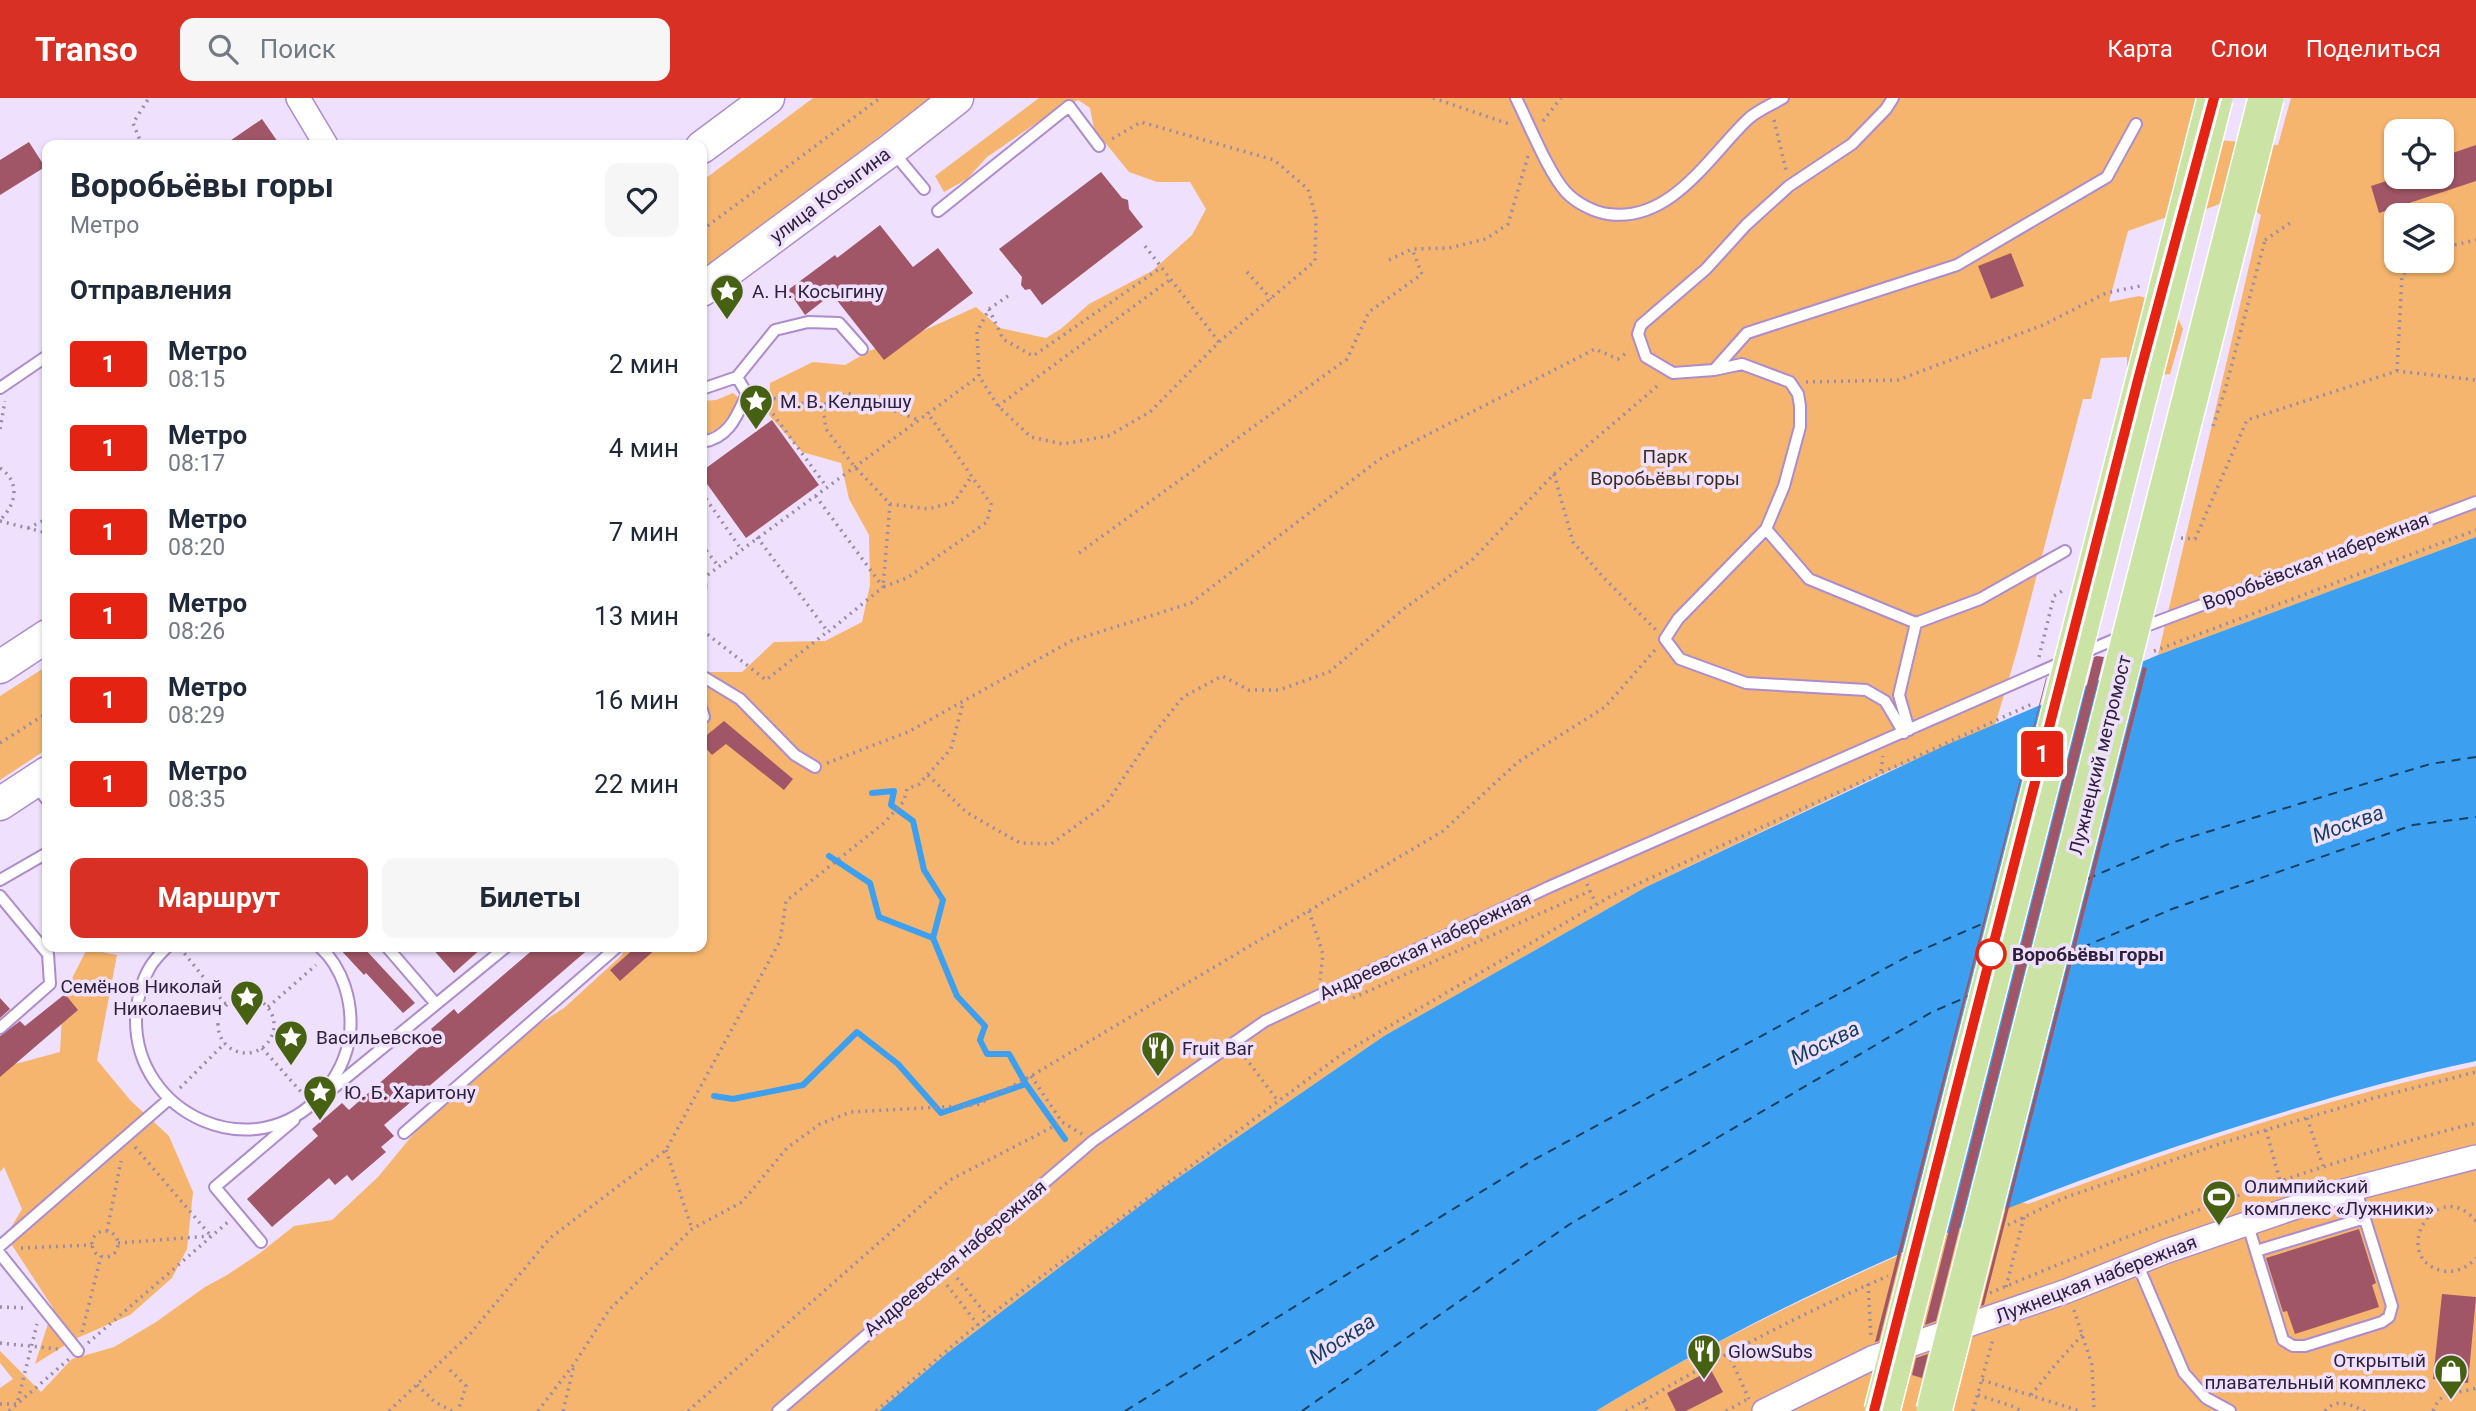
<!DOCTYPE html>
<html lang="ru">
<meta charset="utf-8">
<style>
:root{--surface:#fff;--page:#f6f6f7;--text:#1f2937;--muted:#747a83;--accent:#d93025}
body{margin:0;font-family:Roboto,sans-serif;background:var(--page);color:var(--text);height:100vh;display:flex;flex-direction:column;font-size:26px;white-space:nowrap}
*{box-sizing:border-box;margin:0}
p{font-size:23px;color:var(--muted)}
.icon{flex:none;width:38px;height:38px;fill:none;stroke:currentColor;stroke-width:2;stroke-linecap:round;stroke-linejoin:round}
.map{position:relative;flex:1;overflow:hidden}
.drawer{position:absolute;left:42px;top:42px;width:665px;height:812px;display:flex;flex-direction:column;background:var(--surface);border-radius:14px;box-shadow:0 2px 5px #0004}
.drawer>*{flex:none}
.badge{padding:0 14px;border-radius:5px;font-size:24px;line-height:46px}
.fabs{position:absolute;left:2384px;top:21px;display:grid;gap:14px}
.fabs a{display:grid;place-items:center;width:70px;height:70px;border-radius:14px;background:var(--surface);box-shadow:0 2px 5px #0004;font-size:35px}
.map>.badge{position:absolute;translate:-50% -50%;box-shadow:0 0 0 4px #fff}
h2{padding:0 28px;font-size:26px;line-height:63px}
.round{display:grid;place-items:center;flex:none;width:74px;height:74px;border-radius:14px;background:var(--page)}
.summary{display:flex;align-items:center;justify-content:space-between;height:119px;padding:0 28px}
h1{font-size:33px;font-weight:700;line-height:52px}
.action{display:flex;gap:14px;margin-top:auto;padding:14px 28px}
.action a{flex:1;height:80px;border-radius:14px;background:var(--accent);color:#fff;font-size:28px;font-weight:700;line-height:80px;text-align:center}
.action a+a{background:var(--page);color:var(--text)}
ul{padding:0;list-style:none}
li{display:flex;align-items:center;gap:21px;height:84px;padding:0 28px}
li div{flex:1}
li b{display:block;font-size:26px}
li em{font-style:normal}
li .badge{min-width:77px;font-weight:700;text-align:center}
header{display:flex;align-items:center;gap:42px;box-sizing:border-box;height:98px;padding:0 35px;background:var(--accent);color:#fff}
header strong{font-size:33px}
nav{display:flex;gap:38px;margin-inline-start:auto;font-size:24px}
.search{width:490px;height:63px;background:var(--page);display:flex;align-items:center;gap:18px;box-sizing:border-box;padding:0 24px;border-radius:14px;color:var(--muted);font-size:26px}
.map>svg:first-child{display:block}
.green{fill:#f6b56e;fill-rule:evenodd}
.water{fill:#3c9ff0}
.lines{fill:none;stroke-linecap:round;stroke-linejoin:round}
.stream{stroke:#3c9ff0;stroke-width:6}
.ferry{stroke:#194061;stroke-width:2;stroke-dasharray:9 7;stroke-linecap:butt}
.building{fill:#a05666}
.service-casing{stroke:#ad8ccd;stroke-width:14}
.minor-casing{stroke:#ad8ccd;stroke-width:26}
.secondary-casing{stroke:#ad8ccd;stroke-width:35}
.path{stroke:#9a8ca7;stroke-width:3.5;stroke-dasharray:2 5;stroke-linecap:butt}
.service{stroke:#fff;stroke-width:10}
.minor{stroke:#fff;stroke-width:23}
.secondary{stroke:#fff;stroke-width:32}
.primary-bridge-casing{stroke:#fff;stroke-width:38;stroke-linecap:butt}
.primary-bridge{stroke:#cbe4a6;stroke-width:35}
.line-casing{stroke:#fff;stroke-width:16}
.line{stroke:#e42313;stroke-width:10}
.stop-dot{fill:#fff;stroke:#e42313;stroke-width:3.5}
.labels{text-anchor:middle;dominant-baseline:central;stroke-width:7;stroke-linejoin:round;paint-order:stroke}
.street-label{font-size:19px;fill:#2f213b;stroke:#efe1fd}
.poi-label{font-size:19px;fill:#2f213b;stroke:#efe1fd;text-anchor:start}
.park-label{font-size:19px;fill:#3d2d1c;stroke:#efe1fd}
.stop-label{font-size:19px;font-weight:bold;fill:#2f213b;stroke:#efe1fd;text-anchor:start}
.water-label{font-size:21px;font-style:italic;fill:#194061;stroke:#efe1fd}
</style>
<header>
<strong>Transo</strong>
<div class="search"><svg class="icon" aria-label="search" viewBox="0 0 24 24"><circle cx="10" cy="10" r="6"/><path d="M15 15l6 6"/></svg>Поиск</div>
<nav><a>Карта</a><a>Слои</a><a>Поделиться</a></nav>
</header>
<div class="map">
<svg width="2476" height="1313" viewBox="0 0 2476 1313">
<rect width="100%" height="100%" fill="#efe1fd"/>
<path class="green" d="M813,0H930L702,173V83Z
M1039,0H2202L2194,40L2278,47L2291,0H2476V439L2158,557L2261,117L2235,100L2196,115L2170,118L2128,133L2109,204L2139,198L2172,208L2183,231L2170,276L2127,280V259L2101,260L2091,301H2083L2017,553L1995,627L1882,676L1646,789L1384,938L1162,1091L946,1256L879,1313H0V1290L13,1281L0,1265V1253L41,1294L72,1261L114,1249L156,1224L205,1189L227,1177L260,1155L294,1128L332,1122L378,1079L420,1028L510,944L564,910L622,857L625,849H702V566L707,574H742L774,544L825,543L862,524L870,487L869,437L849,401L841,365L802,354L769,317L770,285L813,264L845,267L869,253L918,235L976,209L1000,230L1046,240L1062,230L1089,206L1152,173L1192,137L1206,111L1190,84H1157L1129,74L1094,31L1090,10L1078,2L1038,24L987,59L967,81L944,94L935,78ZM2396,33H2441V79H2396ZM2396,117H2441V163H2396Z
M733,295L739,300L737,310C720,325 726,329 702,338V303L716,302Z
M702,445L708,490L702,499Z
M47,568V651L0,682V598Z
M87,851L117,857L97,962L130,1002L169,1038L193,1094L187,1151L172,1180L130,1217L75,1241L35,1266L53,1210L6,1138L22,1111L4,1069L0,1074V970L60,954L63,898Z
M2476,968V1313H1596C1731,1231 1876,1166 2021,1104L2028,1106C2174,1052 2323,1000 2476,968Z"/>
<path class="water" d="M2476,439V963C2388,981 2302,1008 2217,1035C2001,1105 1790,1196 1596,1313H879L946,1256L1162,1091L1384,938L1646,789L1944,648L2158,557Z"/>
<g class="lines">
<path class="stream" d="M872,695L894,693L891,707L913,723L924,772L943,802L933,840
M829,758L870,785L879,819L933,840L957,898L985,928L980,942L987,956H1009L1026,986L1065,1041
M714,998L733,1001L803,987L857,934L898,966L941,1015L1026,986"/>
<path class="ferry" d="M2087,781L2171,745L2430,666L2476,659
M2067,856L2172,811L2413,727L2476,719
M1125,1313L1528,1065L1910,857L1989,823
M1302,1313L1570,1126L1932,914L1969,898"/>
</g>
<path class="building" d="M262,21L280,47H224Z
M29,44L45,69L0,97V62Z
M2476,47V83L2379,115L2371,88L2399,79H2441V59Z
M1101,74L1122,100L1128,102L1129,111L1143,129L1042,207L1030,191L1025,192L1021,187L1022,179L999,151Z
M880,127L913,169L938,150L973,195L884,262L832,196L805,217L788,192L835,157L837,160Z
M2011,155L2024,188L1991,201L1978,168Z
M772,322L819,387L746,440L702,379V373Z
M2097,558L2104,559L1936,1223L1925,1227L2094,559Z
M2143,569L2147,570L1984,1207L1981,1208Z
M2047,579L1879,1243L1875,1244L2046,580Z
M724,623L793,681L784,692L726,646L712,657L702,646V641Z
M338,849H363L415,905L403,915L366,875L364,877Z
M431,849H483L454,875Z
M536,849H591L384,1027L394,1038L381,1049L386,1054L352,1083L347,1077L335,1087L329,1080L272,1129L247,1101L318,1038L312,1031L342,1005L349,1012L435,936L431,931L454,911L458,916Z
M636,849H658L620,883L610,872Z
M65,896L78,912L0,979V938L20,923L25,928Z
M0,900L10,911L0,920Z
M2359,1131L2376,1185L2372,1187L2379,1209L2295,1236L2287,1213L2283,1214L2266,1160Z
M2442,1196L2476,1199L2468,1285L2433,1281Z
M1928,1256L1922,1280L1912,1277L1916,1260Z
M1711,1272L1723,1294L1686,1313H1676L1667,1295Z"/>
<g class="lines">
<g class="service-casing">
<path id="service" d="M1516,0C1528,24 1549,76 1566,94C1576,105 1594,114 1608,116C1670,125 1708,60 1747,22C1756,13 1771,7 1783,0
M1893,0L1886,11L1852,46L1789,88L1746,127L1706,171L1641,227L1638,236L1646,259L1673,275L1714,272L1742,266L1790,284L1798,296L1800,308V329L1784,388L1766,431L1678,521L1665,541L1680,561L1746,585L1866,592L1885,603L1904,635
M893,54L924,91
M938,113L1069,8L1099,48
M1714,272L1747,235L1957,167L2107,79L2136,26
M737,279L775,232L808,224L839,225L862,251
M0,290L47,258
M702,291L737,279L747,296C737,318 729,340 702,344
M1766,431L1809,481L1916,525
M2138,531L2476,404
M2080,556L2123,538
M702,578L740,601L795,657L815,669
M702,612L704,619
M1909,632L1899,597L1916,525L1980,501L2065,453
M35,686L47,702
M0,782L47,755
M0,798L48,856L50,886L0,930
M167,849C161,855 154,862 150,869C141,884 137,903 136,920C134,1017 255,1071 321,997C337,979 347,960 350,936C353,904 343,870 320,849
M387,849L436,906
M331,992L506,849
M404,1035L617,849
M2247,1124L2283,1242L2293,1248H2305L2382,1224L2389,1219L2392,1208L2355,1089
M261,1144L215,1089L294,1022
M0,1148L168,1002
M2256,1153L2365,1120
M0,1156L78,1253
M2137,1165L2184,1275L2206,1300L2230,1313
M778,1313L1093,1043L1265,923L1549,789L2065,563"/>
</g>
<g class="minor-casing">
<path id="minor" d="M298,0L326,47
M1764,1313L1872,1260L2067,1193L2167,1153L2340,1094L2476,1059"/>
</g>
<g class="secondary-casing">
<path id="secondary" d="M702,49L768,0
M702,192L892,51L957,0
M0,569L47,538
M0,706L47,675"/>
</g>
<path class="path" d="M1433,0L1512,27
M1774,22L1786,72
M1543,23L1561,0
M142,47L133,25L149,0
M702,132L880,0
M2265,142L2290,125
M1145,148L1219,244
M2441,150L2476,142
M1389,162L1412,151L1449,150L1486,141L1508,126L1528,58
M1247,174L1271,201
M1008,198L989,211L977,234L979,278L998,308L1031,339L1063,346L1108,338L1150,314L1219,244L1315,163L1316,120L1308,91L1274,62L1141,24L1110,42
M989,211L1003,241L1033,258L1162,169
M2397,273L2402,177L2421,163
M1806,284L1898,282L2043,227L2106,195L2140,188
M760,298L823,309
M758,302L765,305L826,388
M998,308L1171,181
M916,321L850,296L833,297L823,309L826,331L854,368L890,406L928,411L954,404L971,379
M2213,328L2225,292L2265,142
M0,331L5,303
M0,370C21,384 16,407 0,422
M1554,376L1573,444L1603,479L1656,532
M702,395L741,451
M890,406L883,489L907,480L987,424L991,406L927,314
M0,423L47,435
M28,430L47,421
M757,439L828,534L883,489L815,397
M2181,440L2195,441L2247,322L2397,273L2476,282
M702,447L719,469
M1079,455L1347,261L1369,214L1422,176L1412,151
M702,481L979,278
M702,532L766,582L827,534
M2154,553L2476,432
M2039,559L2054,498L2062,493
M0,645L47,615
M827,665L908,634L1071,543L1191,505L1380,361L1595,251L1618,261L1629,253
M1881,673L1883,658
M928,677L966,714L1020,745L1051,746L1106,706L1151,639L1183,599L1222,578L1249,592H1279L1329,574L1405,510L1472,462L1554,376L1661,285
M1587,786L1596,806
M1309,813L1323,856L1320,882
M180,850L226,907
M218 927a28 28 0 1 1 56 0a28 28 0 1 1-56 0Z
M1353,900L1590,793
M268,909L316,867
M262,950L302,995
M1241,954L1278,1003
M1031,978L1062,1024L1082,1036
M180,990L225,945
M2307,1020L2323,1068
M2266,1032L2280,1083
M135,1049L211,1138
M666,1052L692,1131
M2476,1123C2435,1075 2388,1161 2443,1173C2456,1175 2467,1170 2476,1160
M2008,1127L2061,1101L2222,1045L2370,1001L2476,974
M107,1133L121,1063
M92 1146a13 13 0 1 1 26 0a13 13 0 1 1-26 0Z
M118,1145L210,1138
M21,1150L92,1147
M957,1180L988,1219
M1868,1186L1871,1240
M947,1187L978,1227
M2006,1189L2024,1119
M1990,1195C2148,1128 2309,1067 2476,1025
M0,1209L26,1210
M2074,1212L2092,1267L2094,1313
M82,1234L101,1158
M0,1245L58,1251
M88,1245L228,1124
M1728,1255L1749,1301
M450,1272L466,1288L458,1313
M1982,1282L2080,1313
M417,1287L435,1304L452,1313
M1978,1297L2015,1309L2021,1313
M2031,1297L2056,1266L2083,1236
M1643,1303L1648,1313
M0,1306H17L37,1226
M9,1313L69,1261
M389,1313L470,1236L550,1140L666,1052L780,843L786,803L884,725L904,703L907,691L919,686L951,651L963,605
M538,1313L574,1266L609,1212L692,1131L742,1104L787,1050L820,1026L851,1014L977,1007L1031,978L1443,733L1518,664L1605,609L1655,552
M563,1313L574,1268
M688,1313L950,1082L1062,1024
M876,1313L971,1232L1022,1193L1342,956L1611,798L2034,605
M1626,1313C1711,1263 1798,1217 1888,1178
M1726,1313L1746,1302
M1973,1313L1993,1241
M2325,1313C2337,1299 2350,1307 2365,1313
M2433,1313C2442,1290 2456,1297 2476,1290"/>
<use href="#service" class="service"/>
<use href="#minor" class="minor"/>
<use href="#secondary" class="secondary"/>
<g class="primary-bridge-casing">
<path id="primary-bridge" d="M1882,1313L2215,0
M1934,1313L2266,0"/>
</g>
<use href="#primary-bridge" class="primary-bridge"/>
</g>
<g class="lines">
<g class="line-casing">
<path id="line" d="M1874,1313L2139,278L2214,0"/>
</g>
<use href="#line" class="line"/>
</g>
<defs>
<g id="sight-pin" transform="scale(1.75)"><path d="M0 17L-7.5 6A9.5 9.5 0 1 1 7.5 6Z" fill="#466111" stroke="#efe1fd"/><path d="M0-6L1.8-2.2L6-1.7L2.9 1.2L3.7 5.4L0 3.3L-3.7 5.4L-2.9 1.2L-6-1.7L-1.8-2.2Z" fill="#fff"/></g>
<g id="restaurant-pin" transform="scale(1.75)"><path d="M0 17L-7.5 6A9.5 9.5 0 1 1 7.5 6Z" fill="#466111" stroke="#efe1fd"/><path d="M-5-6h1v4h1v-4h1v4h1v-4h1v5L-1.5 .5V6h-2V.5L-5-1ZM5-6V6H3V1.5H1.5Q1.5-4 5-6Z" fill="#fff"/></g>
<g id="stadium-pin" transform="scale(1.75)"><path d="M0 17L-7.5 6A9.5 9.5 0 1 1 7.5 6Z" fill="#466111" stroke="#efe1fd"/><path d="M0-5a6.5 5 0 1 0 0 10a6.5 5 0 1 0 0-10ZM-3.5-1.8h7v3.6h-7Z" fill="#fff"/></g>
<g id="shop-pin" transform="scale(1.75)"><path d="M0 17L-7.5 6A9.5 9.5 0 1 1 7.5 6Z" fill="#466111" stroke="#efe1fd"/><path d="M-5-2.5h2.3a2.7 3.5 0 0 1 5.4 0H5L5.5 6h-11ZM-1.5-2.5h3a1.5 2.3 0 0 0-3 0Z" fill="#fff"/></g>
</defs>
<g fill-rule="evenodd">
<use href="#sight-pin" x="727" y="193"/>
<use href="#sight-pin" x="756" y="303"/>
<use href="#sight-pin" x="247" y="899"/>
<use href="#sight-pin" x="291" y="939"/>
<use href="#restaurant-pin" x="1158" y="950"/>
<use href="#sight-pin" x="320" y="994"/>
<use href="#stadium-pin" x="2219" y="1099"/>
<use href="#restaurant-pin" x="1704" y="1253"/>
<use href="#shop-pin" x="2451" y="1273"/>
</g>
<circle class="stop-dot" cx="1991" cy="856" r="14"/>
<g class="labels">
<g class="street-label">
<text transform="translate(830 97) rotate(-37)">улица Косыгина</text>
<text transform="translate(2316 463) rotate(-21)">Воробьёвская набережная</text>
<text transform="translate(2100 657) rotate(-76)">Лужнецкий метромост</text>
<text transform="translate(1425 848) rotate(-25)">Андреевская набережная</text>
<text transform="translate(955 1160) rotate(-40)">Андреевская набережная</text>
<text transform="translate(2096 1181) rotate(-21)">Лужнецкая набережная</text>
</g>
<g class="poi-label">
<text x="752" y="193">А. Н. Косыгину</text>
<text x="780" y="303">М. В. Келдышу</text>
<text x="222" y="888" text-anchor="end">Семёнов Николай<tspan x="222" dy="22">Николаевич</tspan></text>
<text x="316" y="939">Васильевское</text>
<text x="1182" y="950">Fruit Bar</text>
<text x="344" y="994">Ю. Б. Харитону</text>
<text x="2244" y="1088">Олимпийский<tspan x="2244" dy="22">комплекс «Лужники»</tspan></text>
<text x="1728" y="1253">GlowSubs</text>
<text x="2426" y="1262" text-anchor="end">Открытый<tspan x="2426" dy="22">плавательный комплекс</tspan></text>
</g>
<g class="park-label">
<text x="1665" y="358">Парк<tspan x="1665" dy="22">Воробьёвы горы</tspan></text>
</g>
<g class="stop-label">
<text x="2012" y="856">Воробьёвы горы</text>
</g>
<g class="water-label">
<text transform="translate(2348 726) rotate(-20)">Москва</text>
<text transform="translate(1825 945) rotate(-26)">Москва</text>
<text transform="translate(1342 1241) rotate(-33)">Москва</text>
</g>
</g>
</svg>
<div class="fabs">
<a><svg class="icon" aria-label="locate" viewBox="0 0 24 24"><circle cx="12" cy="12" r="6"/><path d="M12 2v4M12 18v4M2 12h4M18 12h4"/></svg></a>
<a><svg class="icon" aria-label="layers" viewBox="0 0 24 24"><path d="M12 4l9 5-9 5-9-5zM3 14l9 5 9-5"/></svg></a>
</div>
<b class="badge" style="left:2042px;top:656px;background:#e42313;color:#fff">1</b>
<section class="drawer">
<div class="summary"><div><h1>Воробьёвы горы</h1><p>Метро</p></div><a class="round"><svg class="icon" aria-label="heart" viewBox="0 0 24 24"><path d="M12 20l-8-8c-3-5 5-10 8-4 3-6 11-1 8 4z"/></svg></a></div>
<h2>Отправления</h2>
<ul>
<li><span class="badge" style="background:#e42313;color:#fff">1</span><div><b>Метро</b><p>08:15</p></div><em>2 мин</em></li>
<li><span class="badge" style="background:#e42313;color:#fff">1</span><div><b>Метро</b><p>08:17</p></div><em>4 мин</em></li>
<li><span class="badge" style="background:#e42313;color:#fff">1</span><div><b>Метро</b><p>08:20</p></div><em>7 мин</em></li>
<li><span class="badge" style="background:#e42313;color:#fff">1</span><div><b>Метро</b><p>08:26</p></div><em>13 мин</em></li>
<li><span class="badge" style="background:#e42313;color:#fff">1</span><div><b>Метро</b><p>08:29</p></div><em>16 мин</em></li>
<li><span class="badge" style="background:#e42313;color:#fff">1</span><div><b>Метро</b><p>08:35</p></div><em>22 мин</em></li>
</ul>
<div class="action"><a>Маршрут</a><a>Билеты</a></div>
</section>
</div>
